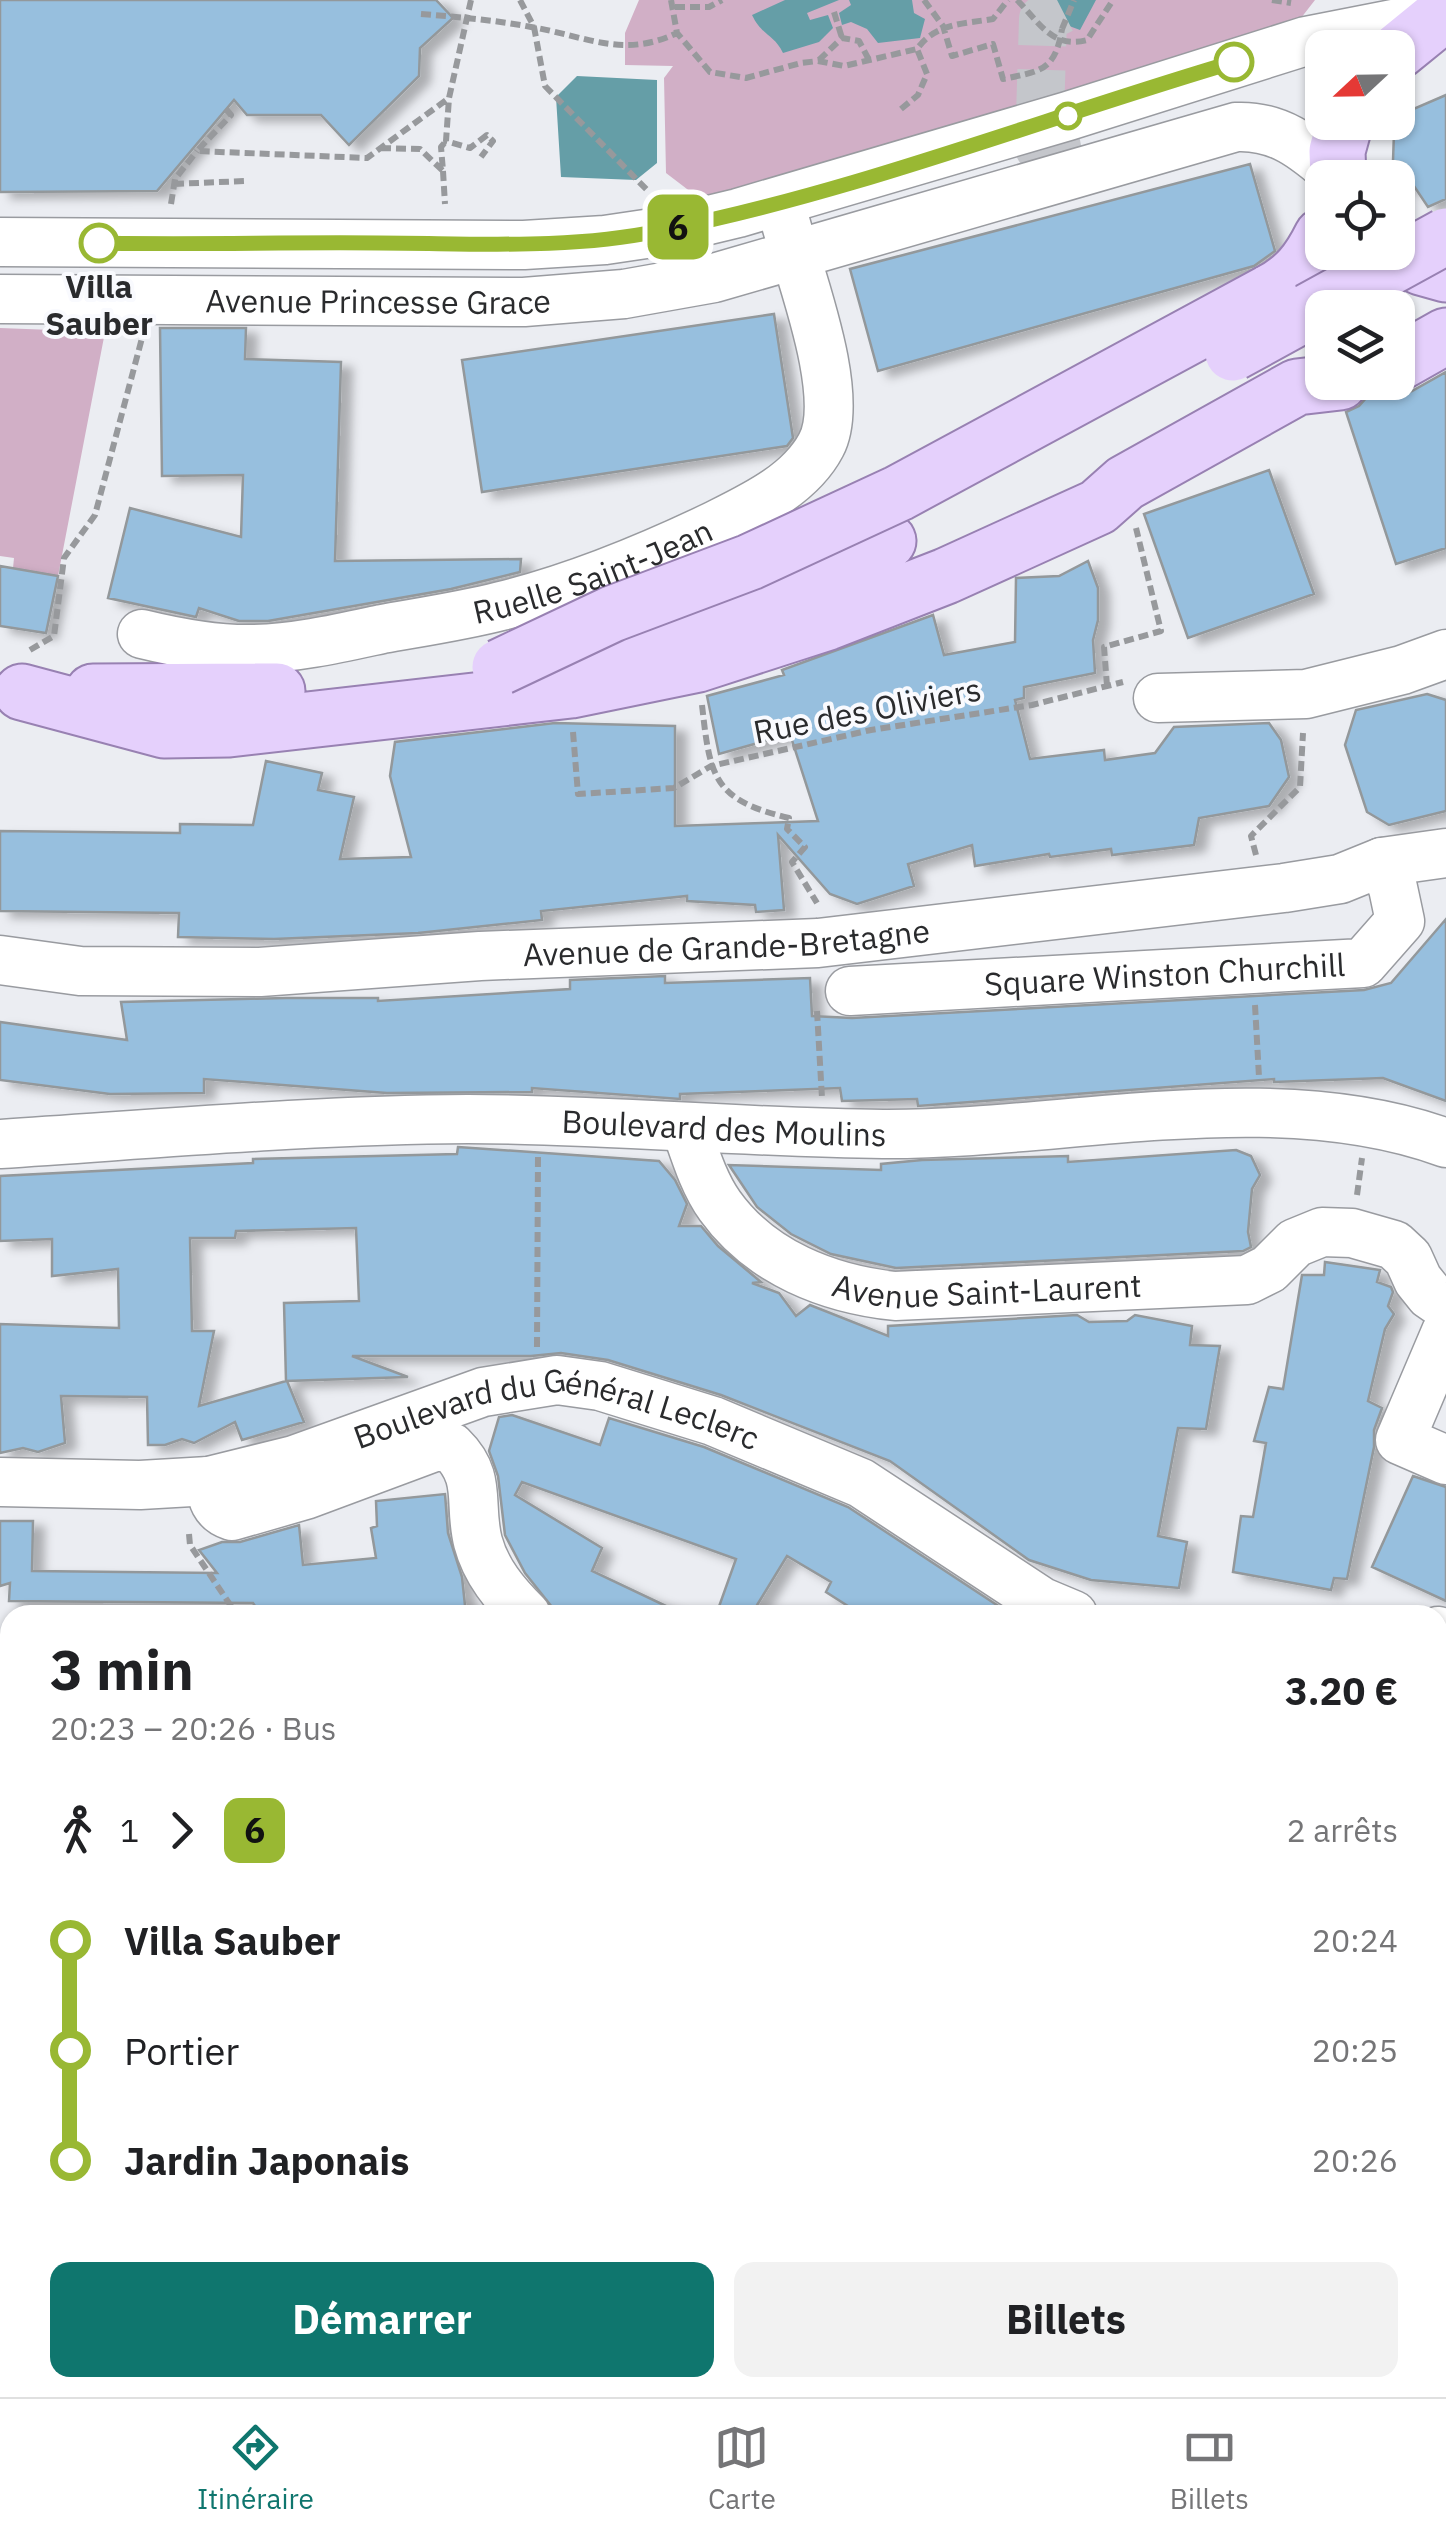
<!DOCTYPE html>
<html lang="fr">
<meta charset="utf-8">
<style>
:root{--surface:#fff;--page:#f2f2f2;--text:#202124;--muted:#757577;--line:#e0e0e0;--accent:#0f766e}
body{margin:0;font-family:"IBM Plex Sans",sans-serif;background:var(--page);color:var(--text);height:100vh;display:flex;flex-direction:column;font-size:38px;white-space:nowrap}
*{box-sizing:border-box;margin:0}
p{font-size:32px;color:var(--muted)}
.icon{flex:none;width:55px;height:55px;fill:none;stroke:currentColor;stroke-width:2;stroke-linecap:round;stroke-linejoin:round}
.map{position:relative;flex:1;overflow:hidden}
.side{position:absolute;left:0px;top:1605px;width:1448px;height:792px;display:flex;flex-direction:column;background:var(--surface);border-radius:30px 30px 0 0;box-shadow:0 2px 8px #0004}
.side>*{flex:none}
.badge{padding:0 20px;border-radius:15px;font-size:35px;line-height:65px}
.needle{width:65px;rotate:248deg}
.buttons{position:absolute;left:1305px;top:30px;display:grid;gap:20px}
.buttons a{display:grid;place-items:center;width:110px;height:110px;border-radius:20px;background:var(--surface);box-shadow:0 2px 8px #0004;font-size:50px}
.map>.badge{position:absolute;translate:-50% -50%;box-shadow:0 0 0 5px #fff}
.legs{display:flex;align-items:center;gap:15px;height:110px;padding:0 50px;font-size:32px}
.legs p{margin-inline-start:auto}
.summary{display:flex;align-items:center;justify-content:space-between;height:170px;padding:0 50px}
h1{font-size:55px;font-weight:700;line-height:75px}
.button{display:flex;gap:20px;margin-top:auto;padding:20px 50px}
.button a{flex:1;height:115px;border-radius:20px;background:var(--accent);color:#fff;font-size:40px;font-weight:700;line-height:115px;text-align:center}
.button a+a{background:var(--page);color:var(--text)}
ul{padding:0 50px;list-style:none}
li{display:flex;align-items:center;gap:35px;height:110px;font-size:38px}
li i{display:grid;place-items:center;width:15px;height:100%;margin:0 12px;background:currentColor}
li i::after{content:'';width:25px;height:25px;margin:-12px;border:8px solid;border-radius:50%;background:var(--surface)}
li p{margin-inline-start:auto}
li:first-child i{background:linear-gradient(#0000 50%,currentColor 0)}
li:last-child i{background:linear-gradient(currentColor 50%,#0000 0)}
.menu{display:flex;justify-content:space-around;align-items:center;height:140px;border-top:2px solid var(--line);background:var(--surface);font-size:28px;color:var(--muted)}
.menu a{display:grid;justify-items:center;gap:5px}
.menu .active{color:var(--accent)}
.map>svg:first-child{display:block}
.green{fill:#d1afc6}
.water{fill:#659ea7}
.building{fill:#97bfde;stroke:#93989b;stroke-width:2.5;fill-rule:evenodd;filter:url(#shadow)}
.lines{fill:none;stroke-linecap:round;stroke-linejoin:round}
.minor-tunnel{stroke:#c4c6cb;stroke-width:48;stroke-dasharray:48 24;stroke-linecap:butt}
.minor-casing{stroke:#999ba0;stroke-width:51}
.major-casing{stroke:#9881b2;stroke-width:59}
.path{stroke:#97999c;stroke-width:6;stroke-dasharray:10 5;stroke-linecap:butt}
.minor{stroke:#fff;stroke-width:48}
.major{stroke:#e5d0fc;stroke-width:55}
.major-bridge-casing{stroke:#9881b2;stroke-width:59;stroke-linecap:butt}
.path-bridge{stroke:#97999c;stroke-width:6;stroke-dasharray:10 5;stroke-linecap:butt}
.major-bridge{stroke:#e5d0fc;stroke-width:55}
.line-1-casing{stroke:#fff;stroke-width:22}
.line-1{stroke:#99b833;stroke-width:15}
.stop-1-dot{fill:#fff;stroke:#99b833;stroke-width:5}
.labels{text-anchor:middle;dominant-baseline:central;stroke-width:8;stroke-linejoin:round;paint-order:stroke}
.stop-label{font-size:32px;font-weight:bold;fill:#2a2b2d;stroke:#f9fafe}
.street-label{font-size:32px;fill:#2a2b2d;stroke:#f9fafe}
</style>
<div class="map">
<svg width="1446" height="2397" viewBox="0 0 1446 2397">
<defs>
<filter id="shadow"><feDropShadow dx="11" dy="6" stdDeviation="5" flood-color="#0004"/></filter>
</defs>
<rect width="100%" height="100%" fill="#ebedf2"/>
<path class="green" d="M639,0H1315L1294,27L704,202L666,173L664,78L673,66L625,65V33Z
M0,328L105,332L58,576L13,568L14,558L0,556Z"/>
<path class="water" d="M785,0H839L807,13L810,20L828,15L833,28L819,42L783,53C774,34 762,36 752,15Z
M849,0H912L914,13L925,19L920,38L878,43L867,29L851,22L842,25L839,13L851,5Z
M1034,0H1096L1080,30L1053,20Z
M577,76L657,80V163L636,180L561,177L556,97Z"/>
<path class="building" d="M0,0H436L453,18L420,48L419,76L349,145L321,115H247L234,100L157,191L0,192Z
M1446,95V199L1428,207L1412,183L1404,187L1403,163L1393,161L1394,132L1404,131V113Z
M1250,164L1275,251L1254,266L878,371L850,269Z
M774,314L793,438L787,446L482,492L462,360Z
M160,328H246L245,359L341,362L335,561L521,559L520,572L451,589L268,621H239L199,608L196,617L108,598L130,508L241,537L243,475L162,476Z
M1446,372V548L1396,564L1346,412L1359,406L1368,396L1384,391L1399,394L1412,391Z
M1269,470L1314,594L1188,638L1144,514Z
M1088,561L1098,588V620L1093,640L1095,673L1024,687V698L1015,700L1030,759L1104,750L1105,760L1155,753L1174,727L1269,723L1281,740L1289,777L1269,806L1199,818L1194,845L1112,855L1111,849L1050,857L1049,854L975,866L972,845L908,864L914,886L857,904L830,894L778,835L784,910L756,912L755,905L687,901V896L541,911L542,920L418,933L274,939L178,937L179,913L0,911V831L180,833V824L253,825L266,761L322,773L318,790L354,797L340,859L411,857L390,776L395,742L555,723L675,726V826L818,821L790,734L719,754L707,696L784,675L782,670L933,615L944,655L1015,642L1016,578L1059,576Z
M0,566L58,576L46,633L0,626Z
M1427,694L1446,700V811L1389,825L1367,812L1345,745L1356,710Z
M1446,919V1101L1383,1078L1274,1082V1079L918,1106L917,1099L842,1101L840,1088L680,1094V1099L532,1088V1092L387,1093L204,1079V1093L110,1094L0,1080V1022L127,1040L121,1002L286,998H378V1001L570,989V980L665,976V983L810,978L812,1016L852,1018L1364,990L1391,983Z
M458,1147L659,1161L675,1180L687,1204L679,1226H701L718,1246L761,1282L752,1283L779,1293L796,1316L810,1305L888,1336V1326L1077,1315L1089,1322L1127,1321L1135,1315L1192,1326L1190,1345L1220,1346L1206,1429L1178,1428L1158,1536L1187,1542L1179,1588L1091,1580L1029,1560L890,1461L721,1395L608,1360L561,1353L531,1356H352L408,1377L287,1381L304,1422L242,1440L235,1422L194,1443L182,1439L165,1445H148L147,1397L61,1396L65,1443L38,1452L23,1448L0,1453V1324L119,1328L118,1269L52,1276V1239L0,1241V1176L253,1163V1159L457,1154ZM356,1228L359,1301L284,1303L286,1381L199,1406L214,1331H192L190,1238H235L236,1231Z
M1236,1150L1251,1156L1260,1175L1252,1189L1248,1232L1251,1247L1243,1251L896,1268L831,1254L791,1234L757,1207L729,1165L881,1170V1164L922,1160L1068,1156V1162Z
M1325,1262L1380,1270L1377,1282L1391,1287L1393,1292L1388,1306L1394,1314L1385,1329L1368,1401L1382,1408L1374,1430V1447L1347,1579L1334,1578L1331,1590L1233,1572L1241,1516L1253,1517L1266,1443L1254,1441L1269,1387L1283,1389L1302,1275H1324Z
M512,1415L600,1445L609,1418L704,1447L848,1507L1012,1615H862L826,1592L831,1582L787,1556L751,1615H716L736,1559L522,1482L515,1495L602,1548L592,1571L685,1615H567L552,1607L525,1573L505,1535L498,1476L489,1451L499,1417Z
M1413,1476L1446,1487V1601L1372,1567Z
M445,1494L448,1533L462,1577L466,1615H261L253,1603L9,1601L10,1583L0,1586V1521H33L32,1571L217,1573L199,1550L222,1542H240L299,1525L303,1565L376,1558L371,1528L377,1526L376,1501Z"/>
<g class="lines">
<path class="minor-tunnel" d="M1080,140L1039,148L1043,19L1080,0"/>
<g class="minor-casing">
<g id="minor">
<path d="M0,242L524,245L605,240L659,232L738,213L1068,116L1306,41L1439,15"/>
<path id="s1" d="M0,299L524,302L624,294L714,278L1236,127C1278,125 1305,147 1336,174"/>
<path id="s2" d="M142,634C179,643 216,650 254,649C297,648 340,638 382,629C421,622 462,616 501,606C575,588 645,559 714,526C752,507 800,485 821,445C847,396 800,276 786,224"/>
<path d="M1158,698L1306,694L1402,670L1446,654"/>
<path id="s3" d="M0,960L80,971L260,972L480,956L818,943L1284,888L1340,879L1382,862L1446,853"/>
<path id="s4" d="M850,991L1363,963L1400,921L1393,888L1382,862"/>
<path id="s5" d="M686,1128C695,1154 704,1184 720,1206C761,1263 829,1289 895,1296L1247,1280L1269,1269L1295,1243L1322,1232L1352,1233L1394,1245L1408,1258L1418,1280L1430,1295L1446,1306"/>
<path id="s6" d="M0,1144C156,1134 312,1120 468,1119C606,1119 745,1133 883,1134C1064,1135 1274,1080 1446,1143"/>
<path d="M1446,1332L1400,1440L1446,1460"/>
<path d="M209,1481C212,1498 214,1510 232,1516L305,1495L434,1447H451C483,1478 468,1503 478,1542C486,1572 505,1594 526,1615"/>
<path id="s7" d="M0,1482L140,1485L209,1481L294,1460L483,1392L557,1380L600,1386L713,1421L861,1483L1042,1602L1073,1615"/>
<path d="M1438,1631L1446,1635"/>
<path d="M1438,1851L1446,1854"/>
<path d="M806,2388L810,2390"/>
<path d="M1039,2388L1053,2397"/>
<path d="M1396,2388L1415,2397"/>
</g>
</g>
<g class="major-casing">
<path id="major" d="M1398,51L1446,12
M1338,178L1337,151L1345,122
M1393,252L1421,267L1446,274
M1269,293C1296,279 1309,262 1322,236
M1398,363L1446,336
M570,653C681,630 786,588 888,541
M22,692L164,730L229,729L571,690L698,664L828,622L946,576L1098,507L1125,483L1297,387L1340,382
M93,692L277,691
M0,1861H10
M1438,2015L1446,2018
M0,2163L10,2170
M1438,2194L1446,2197
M307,2388L317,2397"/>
</g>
<path class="path" d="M471,0L449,98L446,141L470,148L487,135L493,141L481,157
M520,0L534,27L545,86L649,192
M671,0L677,33L710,72L746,78L801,63L818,61L844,66L917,49C936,23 962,24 993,19L1008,0
M924,0L943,26L952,56L993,44L1003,79C1041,71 1055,71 1062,29
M1017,0C1040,23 1052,49 1087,40L1113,0
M1272,0L1291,3
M675,7H709L722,0
M834,12L842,38
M421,14C458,17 495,20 531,27C586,36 623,59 677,33
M819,60L842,38L859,41L869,60
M226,109L231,115L197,151L367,158L449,98
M901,109L918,95L927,74L917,49
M381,148L420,149L443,171L441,147L446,141
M443,171L445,204
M174,184L244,181
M171,204L175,179L197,151
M30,650L54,636L64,558L95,515L142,338
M1107,686L1104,647L1161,631L1136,528
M702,705C710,777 713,800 789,818L787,829L805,847L792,862L817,903
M573,732L578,794L674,788L711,766L871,730L1032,705L1123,682
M1256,855L1251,836L1300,787L1303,733
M1255,1005L1259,1077
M817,1011L822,1098
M1357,1195L1362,1158
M537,1347L538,1155
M189,1534L190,1545L237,1615
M0,2000L10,2001
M1438,2362L1446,2339
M562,2397L564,2388
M955,2397L963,2388"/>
<use href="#minor" class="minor"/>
<use href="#major" class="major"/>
<g class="major-bridge-casing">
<path id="major-bridge" d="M1233,353L1446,236
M500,667L612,614L750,562L899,493L1269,293"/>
</g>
<path class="path-bridge" d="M1062,29L1074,0"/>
<use href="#major-bridge" class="major-bridge"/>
</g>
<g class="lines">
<g class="line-1-casing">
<path id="line-1" d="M99,243C192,245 286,242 379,243C472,243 567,250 659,231C853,193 1044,118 1234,62"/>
</g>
<use href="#line-1" class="line-1"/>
</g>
<g class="stop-1-dot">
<circle cx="1234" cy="62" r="18"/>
<circle cx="1068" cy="116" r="12"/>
<circle cx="99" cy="243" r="18"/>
</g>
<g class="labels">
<g class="stop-label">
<text x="99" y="286">Villa<tspan x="99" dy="37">Sauber</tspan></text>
</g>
<g class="street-label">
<text stroke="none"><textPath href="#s1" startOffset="378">Avenue Princesse Grace</textPath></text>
<text stroke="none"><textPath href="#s2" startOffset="462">Ruelle Saint-Jean</textPath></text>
<text transform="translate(867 710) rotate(-11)">Rue des Oliviers</text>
<text stroke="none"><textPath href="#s3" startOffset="728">Avenue de Grande-Bretagne</textPath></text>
<text stroke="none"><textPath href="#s4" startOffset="315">Square Winston Churchill</textPath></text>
<text stroke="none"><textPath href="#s6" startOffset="725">Boulevard des Moulins</textPath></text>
<text stroke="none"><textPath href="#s5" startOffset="380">Avenue Saint-Laurent</textPath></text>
<text stroke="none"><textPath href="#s7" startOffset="572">Boulevard du Général Leclerc</textPath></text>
</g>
</g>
</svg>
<div class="buttons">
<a><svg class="needle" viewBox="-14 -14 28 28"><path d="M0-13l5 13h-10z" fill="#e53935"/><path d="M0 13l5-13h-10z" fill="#757577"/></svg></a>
<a><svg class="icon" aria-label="locate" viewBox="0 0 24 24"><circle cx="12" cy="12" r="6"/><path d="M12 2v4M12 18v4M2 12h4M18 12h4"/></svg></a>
<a><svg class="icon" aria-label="layers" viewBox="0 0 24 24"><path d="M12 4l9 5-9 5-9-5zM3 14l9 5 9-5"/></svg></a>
</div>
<b class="badge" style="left:678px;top:227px;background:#99b833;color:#111">6</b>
<section class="side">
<div class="summary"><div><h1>3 min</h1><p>20:23 – 20:26 · Bus</p></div><b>3.20 €</b></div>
<div class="legs"><svg class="icon" aria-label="walk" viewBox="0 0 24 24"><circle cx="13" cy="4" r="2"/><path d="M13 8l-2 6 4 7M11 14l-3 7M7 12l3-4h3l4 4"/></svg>1<svg class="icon" aria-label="forward" viewBox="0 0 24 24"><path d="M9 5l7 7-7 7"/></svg><b class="badge" style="background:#99b833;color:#111">6</b><p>2 arrêts</p></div>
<ul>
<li><i style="color:#99b833"></i><b>Villa Sauber</b><p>20:24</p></li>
<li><i style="color:#99b833"></i><span>Portier</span><p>20:25</p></li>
<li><i style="color:#99b833"></i><b>Jardin Japonais</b><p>20:26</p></li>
</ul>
<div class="button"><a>Démarrer</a><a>Billets</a></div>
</section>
</div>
<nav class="menu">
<a class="active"><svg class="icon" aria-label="directions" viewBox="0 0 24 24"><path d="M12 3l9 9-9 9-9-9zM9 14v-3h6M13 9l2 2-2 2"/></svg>Itinéraire</a>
<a><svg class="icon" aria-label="map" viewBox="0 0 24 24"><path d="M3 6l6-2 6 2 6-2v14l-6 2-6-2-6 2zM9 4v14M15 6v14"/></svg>Carte</a>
<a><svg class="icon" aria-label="tickets" viewBox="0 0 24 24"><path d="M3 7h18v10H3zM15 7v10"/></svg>Billets</a>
</nav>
